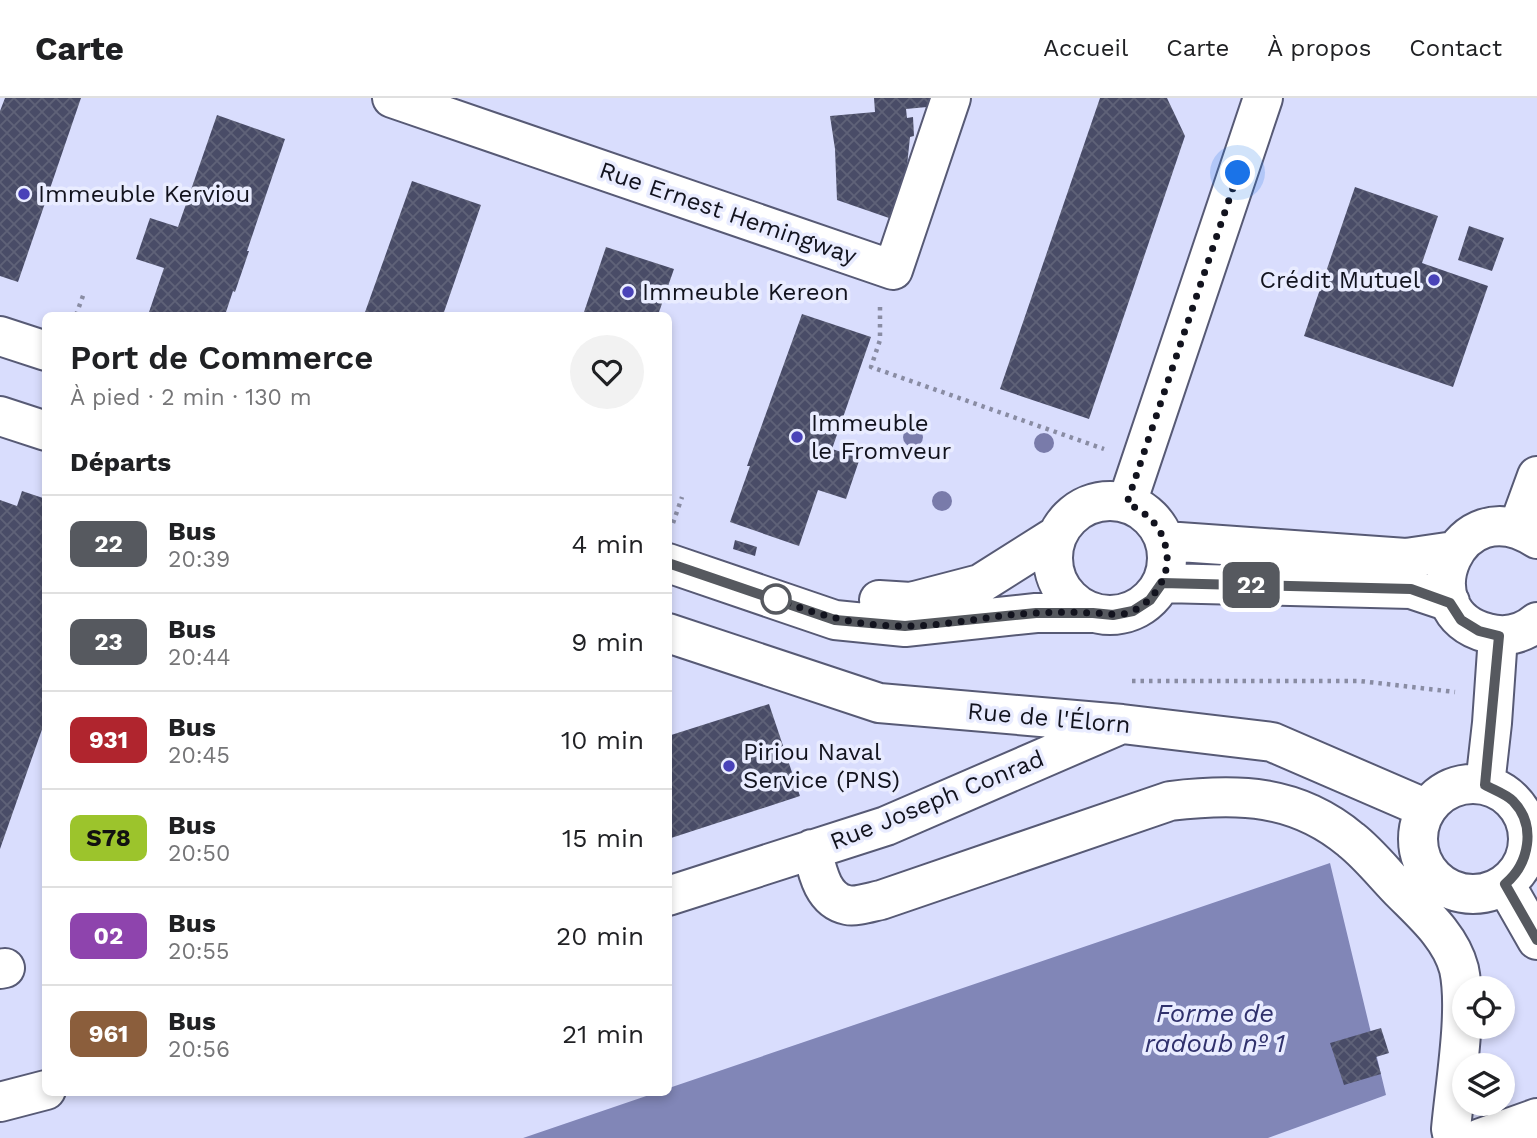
<!DOCTYPE html>
<html lang="fr">
<meta charset="utf-8">
<style>
:root{--surface:#fff;--page:#f2f2f2;--text:#202124;--muted:#757577;--line:#e0e0e0}
body{margin:0;font-family:"Work Sans",sans-serif;background:var(--page);color:var(--text);height:100vh;display:flex;flex-direction:column;font-size:26px;white-space:nowrap}
*{box-sizing:border-box;margin:0}
p{font-size:23px;color:var(--muted)}
.icon{flex:none;width:38px;height:38px;fill:none;stroke:currentColor;stroke-width:2;stroke-linecap:round;stroke-linejoin:round}
.map{position:relative;flex:1;overflow:hidden}
.panel{position:absolute;left:42px;top:214px;width:630px;height:784px;display:flex;flex-direction:column;background:var(--surface);border-radius:10px;box-shadow:0 4px 10px #0003}
.panel>*{flex:none}
.badge{padding:0 14px;border-radius:10px;font-size:24px;line-height:46px}
.fabs{position:absolute;left:1452px;top:878px;display:grid;gap:14px}
.fabs a{display:grid;place-items:center;width:63px;height:63px;border-radius:50%;background:var(--surface);box-shadow:0 4px 10px #0003;font-size:35px}
.you{position:absolute;width:35px;height:35px;margin:-18px;border:5px solid #fff;border-radius:50%;background:#1a73e8;box-shadow:0 0 0 10px #1a73e833}
.map>.badge{position:absolute;translate:-50% -50%;box-shadow:0 0 0 4px #fff}
h2{padding:0 28px;font-size:26px;line-height:63px}
.round{display:grid;place-items:center;flex:none;width:74px;height:74px;border-radius:37px;background:var(--page)}
.summary{display:flex;align-items:center;justify-content:space-between;height:119px;padding:0 28px}
h1{font-size:33px;font-weight:600;line-height:52px}
ul{padding:0;list-style:none}
li{display:flex;align-items:center;gap:21px;height:98px;padding:0 28px;border-top:2px solid var(--line)}
li div{flex:1}
li b{display:block;font-size:26px}
li em{font-style:normal}
li .badge{min-width:77px;font-weight:700;text-align:center}
header{display:flex;align-items:center;gap:42px;box-sizing:border-box;height:98px;padding:0 35px;background:var(--surface);border-bottom:2px solid var(--line)}
header strong{font-size:33px}
nav{display:flex;gap:38px;margin-inline-start:auto;font-size:24px}
.map>svg:first-child{display:block}
.water{fill:#8186b7}
.building{fill:url(#building-cross-hatch)}
.lines{fill:none;stroke-linecap:round;stroke-linejoin:round}
.minor-casing{stroke:#575a75;stroke-width:42}
.major-casing{stroke:#575a75;stroke-width:42}
.path{stroke:#898ca3;stroke-width:4.5;stroke-dasharray:3.5 5;stroke-linecap:butt}
.minor{stroke:#fff;stroke-width:38}
.major{stroke:#fff;stroke-width:38}
.tree{fill:#797baa}
.line-casing{stroke:#fff;stroke-width:16}
.line{stroke:#56595f;stroke-width:10}
.walk{stroke:#12131e;stroke-width:7;stroke-dasharray:0 12.6}
.poi-dot{fill:#4942b8;stroke:#e9ecff;stroke-width:2.5}
.stop-dot{fill:#fff;stroke:#56595f;stroke-width:3.5}
.labels{text-anchor:middle;dominant-baseline:central;stroke-width:7;stroke-linejoin:round;paint-order:stroke}
.poi-label{font-size:24px;fill:#12131e;stroke:#e9ecff;text-anchor:start}
.street-label{font-size:24px;fill:#12131e;stroke:#e9ecff}
.water-label{font-size:26px;font-style:italic;fill:#30316d;stroke:#e9ecff}
</style>
<header>
<strong>Carte</strong>
<nav><a>Accueil</a><a>Carte</a><a>À propos</a><a>Contact</a></nav>
</header>
<div class="map">
<svg width="1537" height="1040" viewBox="0 0 1537 1040">
<defs>
<pattern id="building-cross-hatch" width="8" height="8" patternUnits="userSpaceOnUse" patternTransform="scale(1.75)"><rect width="8" height="8" fill="#494c67"/><path d="M0 0l8 8M0 8l8-8" fill="none" stroke="#5f6278"/></pattern>
</defs>
<rect width="100%" height="100%" fill="#d9ddfd"/>
<path class="water" d="M1330,765L1386,997L1268,1040H523L658,994H668L669,990Z"/>
<path class="building" d="M5,0H81L18,184L0,178V13Z
M874,0H930L927,9L906,11L907,20L913,19L914,38L910,39L907,68L889,120L837,102L835,51L830,18L875,14Z
M1100,0H1167L1185,38L1089,321L1000,291Z
M217,17L285,41L247,153H249L235,194L233,193L225,217H148L164,170L136,161L150,120L178,129Z
M412,83L481,107L443,217H364Z
M1355,89L1438,118L1422,165L1488,188L1453,289L1304,238Z
M1469,128L1504,140L1492,173L1458,162Z
M606,149L674,171L658,217H583Z
M802,216L871,239L832,351L860,360L846,401L818,392L799,448L730,424L750,368H747Z
M22,393L46,401V620L0,751V402L17,408Z
M735,442L757,449L755,458L733,451Z
M769,606L800,698L668,741V638Z
M1381,930L1389,955L1376,959L1381,976L1344,987L1330,945Z"/>
<g class="lines">
<g class="minor-casing">
<path id="minor" d="M392,0L893,172L951,0
M0,318L46,333
M1127,405L1263,0
M1518,430L1537,378
M668,535L879,605L1122,626L1272,644L1427,711
M1418 741a55 55 0 1 1 110 0a55 55 0 1 1-110 0Z
M1485,687L1492,625L1498,538
M812,751C817,772 822,802 847,807C856,809 871,804 881,802L1170,703C1238,695 1296,696 1351,742C1370,757 1386,778 1403,795C1425,817 1451,840 1459,871C1468,913 1455,986 1451,1031L1453,1040
M1505,786L1537,842
M668,798L886,728L1117,628
M0,871L5,870
M0,1004L46,992
M1481,1040L1537,1020"/>
</g>
<g class="major-casing">
<path id="major" d="M0,238L46,253
M1053 460a57 57 0 1 1 114 0a57 57 0 1 1-114 0Z
M1537,441C1457,388 1406,515 1487,535C1505,540 1523,536 1537,524
M1165,443L1406,460L1454,453
M668,465L835,522L905,529L1036,515H1093
M1162,485L1411,491L1450,504
M879,502L911,504L980,486L1056,438"/>
</g>
<path class="path" d="M880,209V242L871,269L1104,351
M76,217L84,195
M673,425L682,399
M1132,583H1360L1455,594"/>
<use href="#minor" class="minor"/>
<use href="#major" class="major"/>
</g>
<g class="tree">
<circle cx="913" cy="339" r="10"/>
<circle cx="1044" cy="345" r="10"/>
<circle cx="942" cy="403" r="10"/>
</g>
<g class="lines">
<g class="line-casing">
<path id="line" d="M668,465L835,522L905,528L1036,515H1093L1113,517L1133,513L1150,502L1162,485L1411,491L1450,505L1461,522L1479,533L1499,538L1485,687C1494,692 1506,696 1513,703C1537,728 1529,766 1505,786L1537,842"/>
</g>
<use href="#line" class="line"/>
<path class="walk" d="M776,501C818,517 860,529 906,528C950,528 994,516 1038,515C1056,514 1074,514 1092,515C1106,515 1120,519 1133,513C1154,503 1169,479 1167,457C1164,430 1150,417 1127,405L1238,75"/>
</g>
<g class="poi-dot">
<circle cx="24" cy="96" r="7"/>
<circle cx="1434" cy="182" r="7"/>
<circle cx="628" cy="194" r="7"/>
<circle cx="797" cy="339" r="7"/>
<circle cx="729" cy="668" r="7"/>
</g>
<circle class="stop-dot" cx="776" cy="501" r="14"/>
<g class="labels">
<g class="poi-label">
<text x="38" y="96">Immeuble Kerviou</text>
<text x="1420" y="182" text-anchor="end">Crédit Mutuel</text>
<text x="642" y="194">Immeuble Kereon</text>
<text x="811" y="325">Immeuble<tspan x="811" dy="28">le Fromveur</tspan></text>
<text x="743" y="654">Piriou Naval<tspan x="743" dy="28">Service (PNS)</tspan></text>
</g>
<g class="street-label">
<text transform="translate(728 115) rotate(19)">Rue Ernest Hemingway</text>
<text transform="translate(1049 620) rotate(5)">Rue de l'Élorn</text>
<text transform="translate(937 702) rotate(-22)">Rue Joseph Conrad</text>
</g>
<g class="water-label">
<text x="1215" y="915">Forme de<tspan x="1215" dy="30">radoub nº 1</tspan></text>
</g>
</g>
</svg>
<div class="fabs">
<a><svg class="icon" aria-label="locate" viewBox="0 0 24 24"><circle cx="12" cy="12" r="6"/><path d="M12 2v4M12 18v4M2 12h4M18 12h4"/></svg></a>
<a><svg class="icon" aria-label="layers" viewBox="0 0 24 24"><path d="M12 4l9 5-9 5-9-5zM3 14l9 5 9-5"/></svg></a>
</div>
<div class="you" style="left:1238px;top:75px"></div>
<b class="badge" style="left:1251px;top:487px;background:#56595f;color:#fff">22</b>
<section class="panel">
<div class="summary"><div><h1>Port de Commerce</h1><p>À pied · 2 min · 130 m</p></div><a class="round"><svg class="icon" aria-label="heart" viewBox="0 0 24 24"><path d="M12 20l-8-8c-3-5 5-10 8-4 3-6 11-1 8 4z"/></svg></a></div>
<h2>Départs</h2>
<ul>
<li><span class="badge" style="background:#56595f;color:#fff">22</span><div><b>Bus</b><p>20:39</p></div><em>4 min</em></li>
<li><span class="badge" style="background:#56595f;color:#fff">23</span><div><b>Bus</b><p>20:44</p></div><em>9 min</em></li>
<li><span class="badge" style="background:#b0252e;color:#fff">931</span><div><b>Bus</b><p>20:45</p></div><em>10 min</em></li>
<li><span class="badge" style="background:#9cc42c;color:#111">S78</span><div><b>Bus</b><p>20:50</p></div><em>15 min</em></li>
<li><span class="badge" style="background:#8e44ad;color:#fff">02</span><div><b>Bus</b><p>20:55</p></div><em>20 min</em></li>
<li><span class="badge" style="background:#8b5e3c;color:#fff">961</span><div><b>Bus</b><p>20:56</p></div><em>21 min</em></li>
</ul>
</section>
</div>
